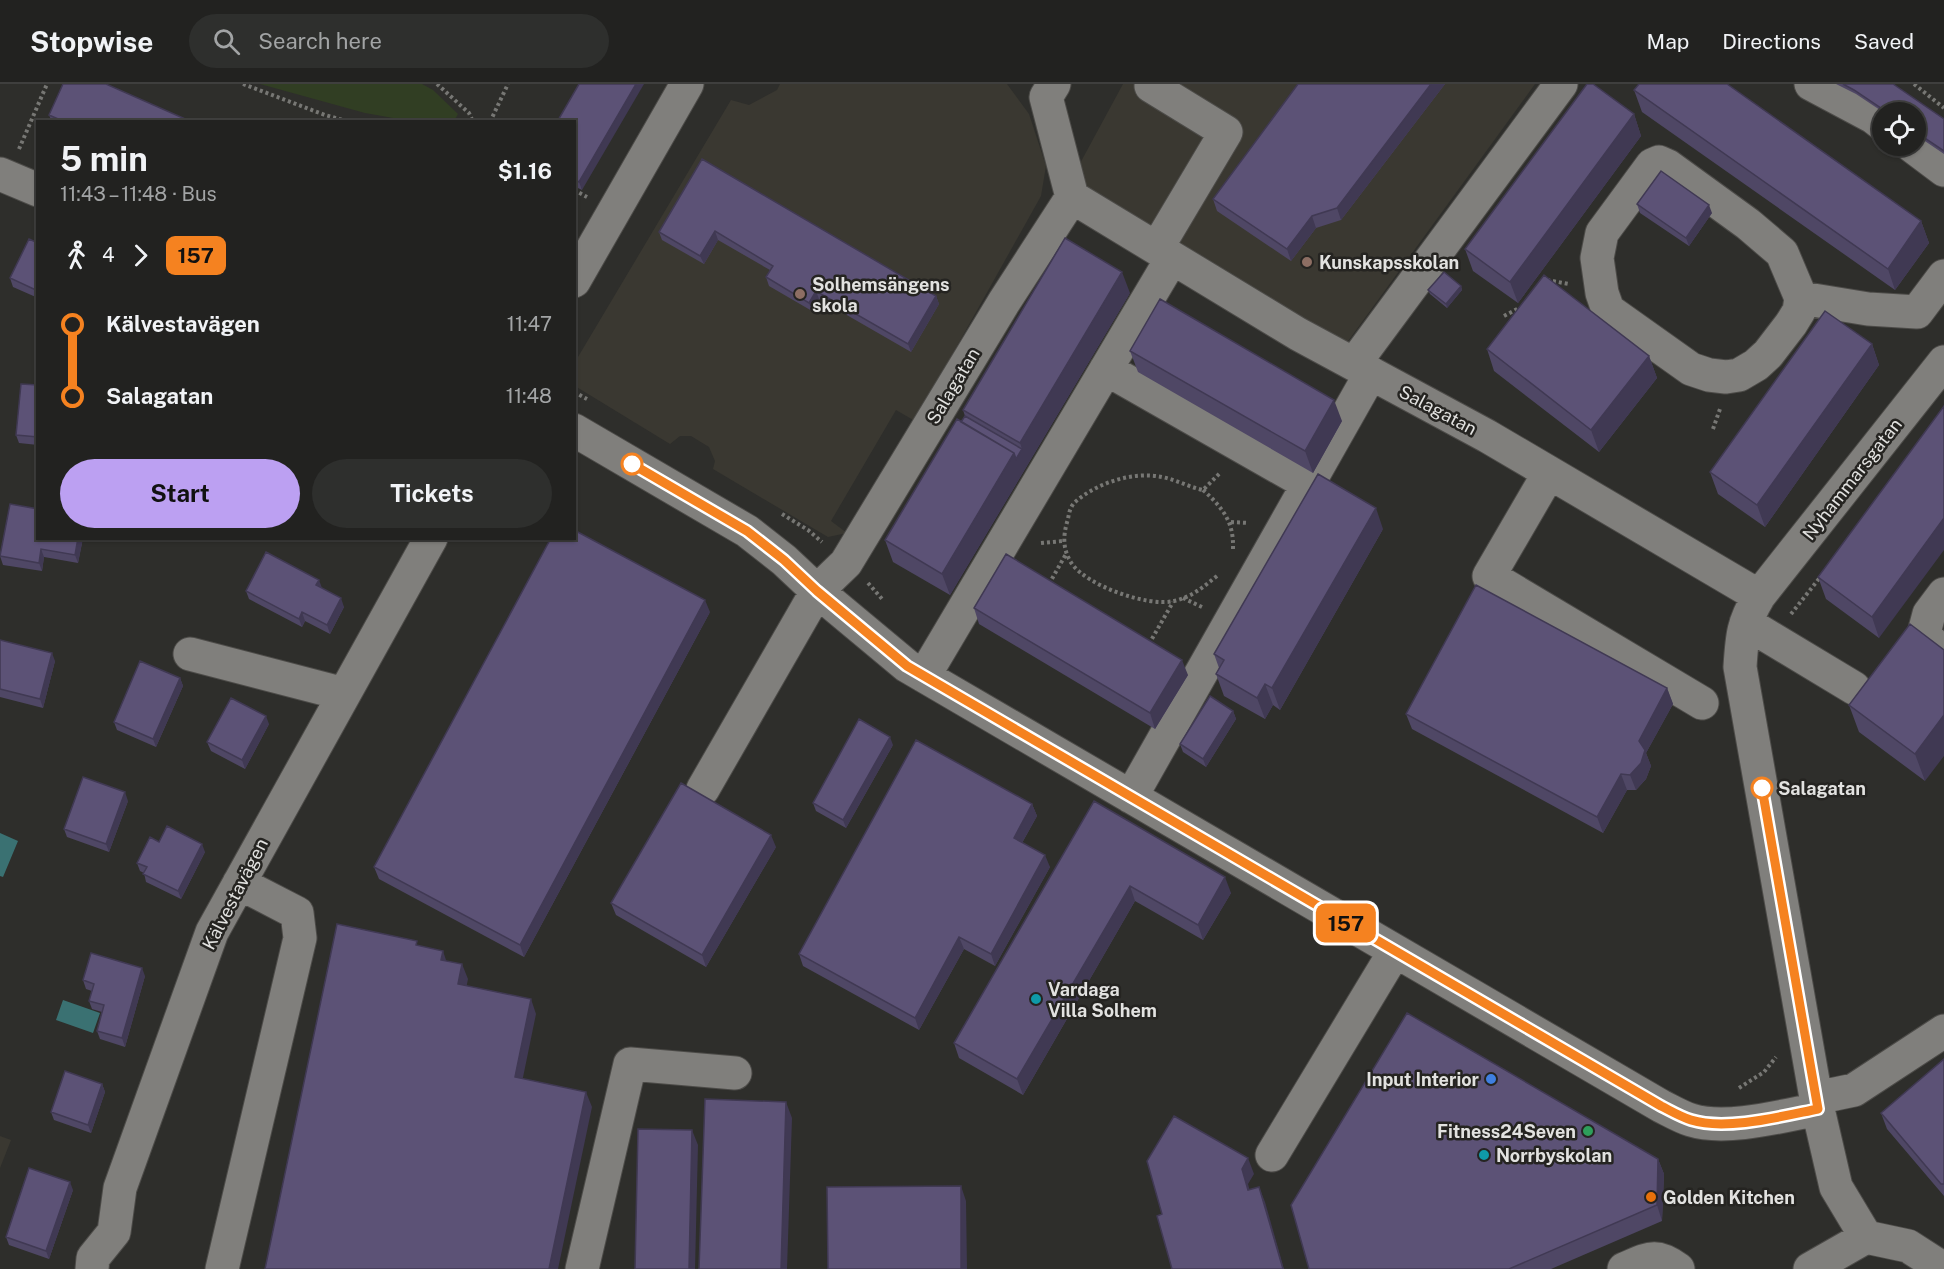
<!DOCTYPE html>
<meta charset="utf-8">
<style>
:root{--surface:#222220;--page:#2e2f2d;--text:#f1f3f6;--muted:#a2a4a5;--line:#3f3f3e;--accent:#bca0f2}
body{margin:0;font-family:"Public Sans",sans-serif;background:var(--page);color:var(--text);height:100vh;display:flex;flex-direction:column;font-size:22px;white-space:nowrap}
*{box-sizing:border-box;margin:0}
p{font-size:20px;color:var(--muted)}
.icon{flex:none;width:33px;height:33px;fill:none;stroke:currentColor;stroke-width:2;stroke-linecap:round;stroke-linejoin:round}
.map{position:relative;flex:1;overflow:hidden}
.sheet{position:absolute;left:36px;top:36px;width:540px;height:420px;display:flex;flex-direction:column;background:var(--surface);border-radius:0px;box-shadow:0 2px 4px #0004,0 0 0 2px var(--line)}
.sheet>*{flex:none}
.badge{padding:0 12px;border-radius:9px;font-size:21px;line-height:39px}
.tools{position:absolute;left:1872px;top:18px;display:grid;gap:12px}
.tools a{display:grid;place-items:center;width:54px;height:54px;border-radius:50%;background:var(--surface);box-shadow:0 2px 4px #0004,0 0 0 2px var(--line);font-size:30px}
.map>.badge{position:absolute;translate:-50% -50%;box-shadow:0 0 0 3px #fff}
.legs{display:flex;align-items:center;gap:9px;height:66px;padding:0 24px;font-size:20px}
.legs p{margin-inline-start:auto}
.headline{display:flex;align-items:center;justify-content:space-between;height:102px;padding:0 24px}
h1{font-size:33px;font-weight:700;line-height:45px}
.action{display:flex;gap:12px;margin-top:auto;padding:12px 24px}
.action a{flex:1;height:69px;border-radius:36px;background:var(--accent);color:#111;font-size:24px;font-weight:700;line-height:69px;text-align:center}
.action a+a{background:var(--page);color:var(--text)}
ul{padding:0 24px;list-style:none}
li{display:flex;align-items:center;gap:21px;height:72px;font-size:22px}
li i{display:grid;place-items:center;width:9px;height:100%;margin:0 8px;background:currentColor}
li i::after{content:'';width:15px;height:15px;margin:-8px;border:4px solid;border-radius:50%;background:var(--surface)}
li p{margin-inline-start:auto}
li:first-child i{background:linear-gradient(#0000 50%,currentColor 0)}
li:last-child i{background:linear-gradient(currentColor 50%,#0000 0)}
header{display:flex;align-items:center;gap:36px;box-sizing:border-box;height:84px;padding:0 30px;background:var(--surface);border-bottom:2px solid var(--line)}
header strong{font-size:28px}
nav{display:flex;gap:33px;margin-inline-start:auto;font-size:21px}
.search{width:420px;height:54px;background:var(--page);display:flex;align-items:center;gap:15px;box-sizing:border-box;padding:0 21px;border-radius:33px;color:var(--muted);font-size:22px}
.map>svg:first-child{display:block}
.built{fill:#3a3831}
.green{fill:#313e23}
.water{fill:#3a7172}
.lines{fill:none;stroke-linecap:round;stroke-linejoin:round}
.minor-casing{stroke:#4c4b48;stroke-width:35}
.path{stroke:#777774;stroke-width:4;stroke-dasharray:3 3;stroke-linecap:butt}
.minor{stroke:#807f7c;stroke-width:33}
.wall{fill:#4f4765}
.shaded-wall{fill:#403953}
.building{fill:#5c5276;stroke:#403953;stroke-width:1.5}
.line-1-casing{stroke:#fff;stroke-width:14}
.line-1{stroke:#f58220;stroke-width:9}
.education-dot{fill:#8d6e63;stroke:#252421;stroke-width:2}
.stop-1-dot{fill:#fff;stroke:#f58220;stroke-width:3}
.culture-dot{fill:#0f9aa8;stroke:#252421;stroke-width:2}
.shop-dot{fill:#3f7fe0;stroke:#252421;stroke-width:2}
.leisure-dot{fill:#2e9e5b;stroke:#252421;stroke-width:2}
.food-dot{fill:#e8710a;stroke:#252421;stroke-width:2}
.labels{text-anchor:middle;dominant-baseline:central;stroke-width:5;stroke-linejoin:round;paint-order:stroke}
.poi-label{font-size:18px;font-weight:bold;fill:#e2e2e0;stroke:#252421;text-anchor:start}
.street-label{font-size:18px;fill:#e2e2e0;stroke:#252421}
.stop-label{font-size:18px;font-weight:bold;fill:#e2e2e0;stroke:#252421;text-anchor:start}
</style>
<header>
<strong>Stopwise</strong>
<div class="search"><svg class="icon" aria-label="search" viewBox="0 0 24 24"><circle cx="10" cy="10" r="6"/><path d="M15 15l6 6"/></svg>Search here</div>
<nav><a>Map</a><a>Directions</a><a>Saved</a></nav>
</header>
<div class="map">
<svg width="1944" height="1185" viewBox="0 0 1944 1185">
<rect width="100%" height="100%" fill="#2e2e2b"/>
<path class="built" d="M780,0H1007L1029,30L1046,82L1041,112L915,337L896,326L831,437L847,449L828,453L713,385L715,377L709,363L691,352H680L670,360L575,302V278L731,16L749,21L777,6Z
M1123,0H1535L1346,260L1071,96Z
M0,1052L11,1056L0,1084Z"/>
<path class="green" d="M260,0H422L433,6L458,30L454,37H410L365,29Z"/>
<path class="water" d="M0,749L18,757L3,793L0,792Z
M63,916L100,929L93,949L56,936Z"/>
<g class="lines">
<g class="minor-casing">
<path id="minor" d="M1054,0L1046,13L1072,113
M1811,0L1873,33L1882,40
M1151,2L1226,48L1157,164
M1912,62L1944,86
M0,90L38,106
M574,197L687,0
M1801,214L1799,227L1791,240L1768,270L1756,281L1739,291L1726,293L1709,291L1691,285L1608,226L1602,209L1597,174L1602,149L1652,81L1659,78L1668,82L1748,140L1782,169L1801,214L1868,225L1917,228L1944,192
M1354,280L1561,0
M1106,285L1308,400
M574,346L747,447L784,476L817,507L907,582L1661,1022C1671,1027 1681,1033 1691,1036C1726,1047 1782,1032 1818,1025
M1549,389L1489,492L1702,619
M1944,510L1929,530L1924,549L1936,564L1944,571
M1746,539L1854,604
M190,570L344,610
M924,592L1172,174
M703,705L817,507L846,479L1004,218L1072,113L1298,250L1487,352L1759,512
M1131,713L1371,289
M1816,1014L1854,1006L1944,947
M1272,1071L1395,867
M1866,1153L1836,1103L1818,1025L1740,583C1742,551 1743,539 1759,512L1944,278
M92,1185L93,1174L114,1148L120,1104L212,848L431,454
M222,1185L300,854L297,829L239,799
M582,1185L630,980L735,989
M1624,1185C1648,1175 1655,1168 1678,1185
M1810,1185L1866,1153L1908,1162L1944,1185"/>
</g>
<path class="path" d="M243,0L325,31L350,38
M437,0L469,29L473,38
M1914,0L1944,24
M490,38L508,0
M19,65L47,0
M574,106L587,113
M1547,196L1569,200
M1504,232L1519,224
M574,308L587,315
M1713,345L1720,325
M1203,406C1223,424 1234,438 1233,465
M782,430L808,446L822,458
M1231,438L1249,439
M1041,459L1063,457
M1217,492C1203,503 1192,513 1174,517C1147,523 1088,502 1072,480C1062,465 1063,451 1068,435C1069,429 1070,424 1074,419C1096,399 1133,387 1162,393C1177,396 1189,403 1203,406L1221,388
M868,499L883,516
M1049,500L1066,470
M1183,514L1204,524
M1791,530L1822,491
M1149,560L1173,518
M1739,1004L1764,988L1776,973"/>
<use href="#minor" class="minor"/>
</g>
<path class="wall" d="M1298,0H1445L1341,136L1316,144L1291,177L1217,127L1213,115Z
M1836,0H1893L1944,35V70L1916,51V28H1883L1856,10Z
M1634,6L1921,137L1929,159L1895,206L1642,28Z
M1634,30L1641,52L1518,219L1473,187L1465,165Z
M49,31L192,38H52Z
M574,38L582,106L574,102Z
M702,75L936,212L939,220L911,268L819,215L812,227L769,202L766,193L770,186L718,156L704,180L662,156L659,148Z
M1637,120L1712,129L1689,162L1640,129Z
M38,159V214L13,203L10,194Z
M1461,202L1462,206L1447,224L1430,210L1428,206Z
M1130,209L950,511L893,478L885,456L965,332L963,326Z
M1872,260L1879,281L1765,443L1718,410L1710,388Z
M1487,265L1649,272L1657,294L1599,368L1494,287Z
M1130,267L1342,337L1313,389L1138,288Z
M38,301V361L19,359L16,351Z
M1944,322L1879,554L1826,515L1818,493Z
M1383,445L1280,626L1273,621L1265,635L1224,612L1216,590L1219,584L1214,570Z
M38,454H83L78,479L44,473L42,487L3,481L0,472Z
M322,504L344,523L330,550L305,537L302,543L249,515L246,507Z
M974,524L1188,591L1155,645L979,540Z
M710,528L524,873L379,795L374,783Z
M1910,540L1925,697L1859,648L1849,621Z
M0,556L55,577L43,624L0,613Z
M180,594L183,602L156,663L117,646L114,638Z
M1667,604L1673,620L1646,669L1651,682L1646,695L1636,706H1627L1603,749L1412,645L1406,630Z
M1233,627L1236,635L1206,683L1183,668L1180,660Z
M269,640L245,685L211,667L207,658Z
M893,661L846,744L816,727L813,719Z
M128,717L109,768L67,753L64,745Z
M1094,717L1231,809L1203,856L1135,817L1023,1011L959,974L954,959Z
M1032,720L1037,732L1022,759L1050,783L995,882L964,865L919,946L803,882L799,870Z
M159,758L205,768L181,815L146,798L144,789L140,787L137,779Z
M776,763L706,883L616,831L611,819Z
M145,892L125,963L100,955L97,947L102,928L92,925L89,917L92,907L86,905L83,896Z
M1944,975V1112L1887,1045L1881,1029Z
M102,1000L105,1008L91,1049L54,1036L51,1028Z
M1658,1075L1664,1090L1662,1137L1551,1185H1309Z
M73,1106L49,1175L9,1161L6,1153Z"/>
<path class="shaded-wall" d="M636,0H644L582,106L579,98Z
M1431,0H1445L1341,136L1337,124Z
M1634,30L1641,52L1518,219L1510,198Z
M1709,121L1712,129L1689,162L1686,154Z
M1312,132L1316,144L1291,177L1287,165Z
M1921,137L1929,159L1895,206L1888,185Z
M715,147L718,156L704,180L700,172Z
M1122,188L1130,209L950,511L942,490L1014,369L1022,365L1020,359Z
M1461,202L1462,206L1447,224L1446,220Z
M816,207L819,215L812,227L809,219Z
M936,212L939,220L911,268L908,260Z
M1872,260L1879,281L1765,443L1757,421Z
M1649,272L1657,294L1599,368L1591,346Z
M1334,316L1342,337L1313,389L1305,367Z
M1376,424L1383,445L1280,626L1272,604Z
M1944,434V466L1879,554L1872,533Z
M78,454H83L78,479L75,471Z
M41,465L44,473L42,487L39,479Z
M319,496L322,504L316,501Z
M341,514L344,523L330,550L327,541Z
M705,516L710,528L524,873L520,861Z
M302,528L305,537L302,543L299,535Z
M52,569L55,577L43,624L40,615Z
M1182,576L1188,591L1155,645L1150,629Z
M180,594L183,602L156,663L153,655Z
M1265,600L1273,621L1265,635L1257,614Z
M1667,604L1673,620L1646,669L1651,682L1646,695L1636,706L1630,691L1639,657Z
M1233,627L1236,635L1206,683L1203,675Z
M1944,631V672L1925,697L1915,670Z
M266,632L269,640L245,685L242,676Z
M890,653L893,661L846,744L843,736Z
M1621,690L1627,706L1603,749L1597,733Z
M125,708L128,717L109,768L106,760Z
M1032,720L1037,732L1018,766L1014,754Z
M771,751L776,763L706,883L702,871Z
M202,760L205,768L181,815L178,807Z
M1045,771L1050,783L995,882L991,870Z
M1225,793L1231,809L1203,856L1198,841Z
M1130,802L1135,817L1023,1011L1017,995Z
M959,853L964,865L919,946L915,934Z
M443,867L448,882L441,876Z
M462,880L468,895L464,915L458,900Z
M142,884L145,892L125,963L122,954Z
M531,915L536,930L520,1008L515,993Z
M102,1000L105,1008L91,1049L88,1041Z
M586,1008L592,1023L558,1185H549Z
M786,1018L792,1034L787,1185H781Z
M692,1046L698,1061L695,1185H689Z
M1248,1074L1254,1090L1248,1100L1254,1122L1248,1106L1242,1085Z
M1658,1075L1664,1090L1662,1137L1657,1121Z
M70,1098L73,1106L49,1175L46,1167Z
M961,1102L966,1117L967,1185H961Z
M1259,1103L1265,1118L1284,1185H1283Z"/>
<path class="building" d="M63,0H106L192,38H65L49,31Z
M579,0H636L579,98L574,95V38H557Z
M1298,0H1431L1337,124L1312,132L1287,165L1213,115Z
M1587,0H1593L1634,30L1510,198L1465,165Z
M1639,0H1727L1921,137L1888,185L1634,6Z
M1843,0H1893L1944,35V67L1916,48V28H1887L1854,6Z
M702,75L936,212L908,260L816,207L809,219L766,193L773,182L715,147L700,172L659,148Z
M1661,87L1709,121L1686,154L1637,120Z
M1065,154L1122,188L1020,359L963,326Z
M29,155L38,159V207L10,194Z
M1444,188L1461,202L1446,220L1428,206Z
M1544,191L1649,272L1591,346L1487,265Z
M1160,215L1334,316L1305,367L1130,267Z
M1825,227L1872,260L1757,421L1710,388Z
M21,300L38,301V353L16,351Z
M1944,322V434L1872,533L1818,493Z
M965,332L1022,365L1016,375L1014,369L961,338Z
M957,335L1014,369L942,490L885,456Z
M1318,390L1376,424L1272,604L1265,600L1257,614L1216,590L1224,576L1214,570Z
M10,420L38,425V454H78L75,471L41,465L39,479L0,472Z
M574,446L705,516L520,861L374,783L551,454H574Z
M266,468L319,496L316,501L341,514L327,541L302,528L299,535L246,507Z
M1006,470L1182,576L1150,629L974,524Z
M1476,501L1667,604L1639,657L1645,666L1641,679L1630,691L1621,690L1597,733L1406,630Z
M1910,540L1944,566V631L1915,670L1849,621Z
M0,556L52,569L40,615L0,605Z
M140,577L180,594L153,655L114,638Z
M1210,612L1233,627L1203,675L1180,660Z
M231,614L266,632L242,676L207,658Z
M859,635L890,653L843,736L813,719Z
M916,656L1032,720L1014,754L1045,771L991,870L959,853L915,934L799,870Z
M83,693L125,708L106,760L64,745Z
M681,699L771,751L702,871L611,819Z
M1094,717L1225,793L1198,841L1130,802L1017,995L954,959Z
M167,742L202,760L178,807L143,790L147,783L137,779L150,753L159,758Z
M337,840L417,857L416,861L443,867L441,876L462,880L458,900L531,915L515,993L586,1008L549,1185H265Z
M91,869L142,884L122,954L97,947L104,921L89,917L94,900L83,896Z
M1407,929L1658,1075L1657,1121L1509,1185H1309L1291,1121Z
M1944,975V1100H1941L1881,1029Z
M65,987L102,1000L88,1041L51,1028Z
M705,1015L786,1018L781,1185H699Z
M1174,1032L1248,1074L1242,1085L1248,1106L1259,1103L1283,1185H1172L1157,1132L1162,1130L1147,1077Z
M638,1045L692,1046L689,1185H635Z
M29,1084L70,1098L46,1167L6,1153Z
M961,1102V1185H828L827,1103Z"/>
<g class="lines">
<g class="line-1-casing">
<path id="line-1" d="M632,380L747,447L784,476L817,507L907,582L1661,1022C1671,1027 1681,1033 1691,1036C1726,1047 1783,1032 1818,1025L1762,704"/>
</g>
<use href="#line-1" class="line-1"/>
</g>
<g class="education-dot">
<circle cx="1307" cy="178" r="6"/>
<circle cx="800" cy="210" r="6"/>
</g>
<g class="stop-1-dot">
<circle cx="632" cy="380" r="10"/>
<circle cx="1762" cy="704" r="10"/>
</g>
<g class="culture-dot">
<circle cx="1036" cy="915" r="6"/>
<circle cx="1484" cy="1071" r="6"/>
</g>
<circle class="shop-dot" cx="1491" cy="995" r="6"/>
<circle class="leisure-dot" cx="1588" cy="1047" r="6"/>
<circle class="food-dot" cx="1651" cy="1113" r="6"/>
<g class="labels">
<g class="poi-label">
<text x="1319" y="178">Kunskapsskolan</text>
<text x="812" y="200">Solhemsängens<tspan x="812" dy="21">skola</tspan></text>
<text x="1048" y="905">Vardaga<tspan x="1048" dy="21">Villa Solhem</tspan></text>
<text x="1479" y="995" text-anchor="end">Input Interior</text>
<text x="1576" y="1047" text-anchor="end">Fitness24Seven</text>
<text x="1496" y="1071">Norrbyskolan</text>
<text x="1663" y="1113">Golden Kitchen</text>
</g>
<g class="street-label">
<text transform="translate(953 302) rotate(-59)">Salagatan</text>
<text transform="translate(1438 326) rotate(28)">Salagatan</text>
<text transform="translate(1852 395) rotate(-52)">Nyhammarsgatan</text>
<text transform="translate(235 810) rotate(-63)">Kälvestavägen</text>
</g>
<g class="stop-label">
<text x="1778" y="704">Salagatan</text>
</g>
</g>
</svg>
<div class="tools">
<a><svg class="icon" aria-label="locate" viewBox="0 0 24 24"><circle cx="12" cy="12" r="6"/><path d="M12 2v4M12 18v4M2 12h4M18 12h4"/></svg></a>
</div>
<b class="badge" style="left:1346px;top:839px;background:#f58220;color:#111">157</b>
<section class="sheet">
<div class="headline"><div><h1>5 min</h1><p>11:43 – 11:48 · Bus</p></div><b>$1.16</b></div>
<div class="legs"><svg class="icon" aria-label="walk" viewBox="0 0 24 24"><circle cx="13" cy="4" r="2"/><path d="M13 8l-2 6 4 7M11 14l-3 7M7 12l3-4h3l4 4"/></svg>4<svg class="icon" aria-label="forward" viewBox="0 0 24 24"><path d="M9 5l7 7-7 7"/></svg><b class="badge" style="background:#f58220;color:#111">157</b></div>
<ul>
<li><i style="color:#f58220"></i><b>Kälvestavägen</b><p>11:47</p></li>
<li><i style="color:#f58220"></i><b>Salagatan</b><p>11:48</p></li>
</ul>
<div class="action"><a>Start</a><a>Tickets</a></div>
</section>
</div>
